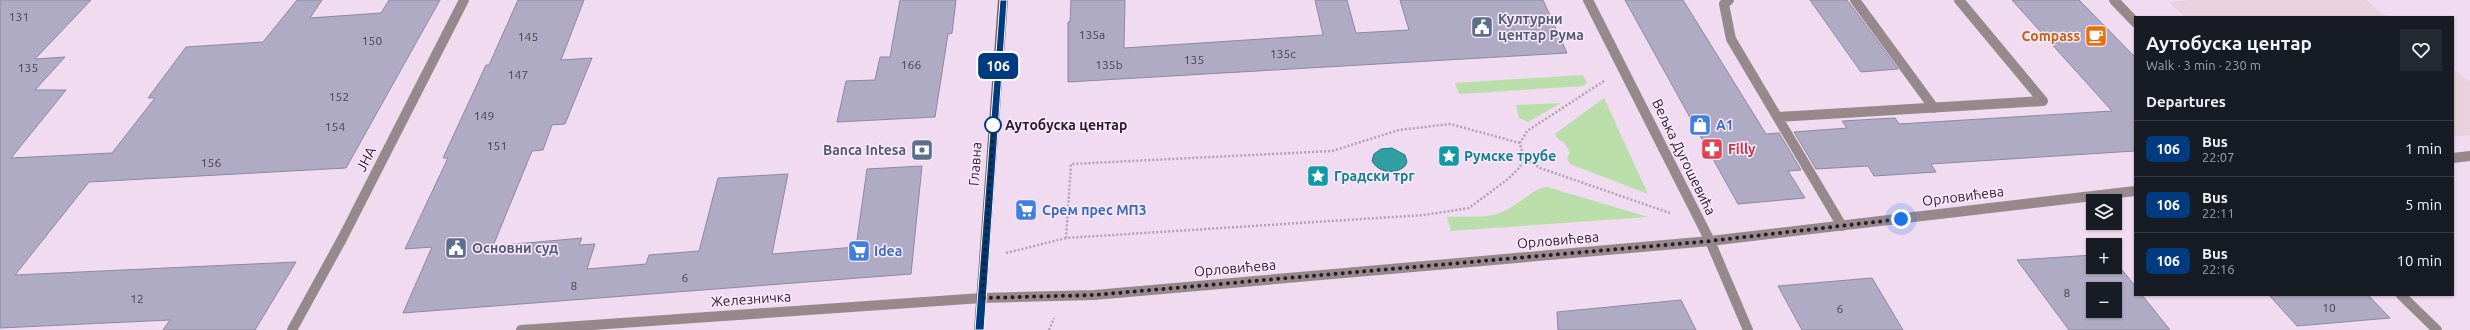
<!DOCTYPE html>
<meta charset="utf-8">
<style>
:root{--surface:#171b24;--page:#242831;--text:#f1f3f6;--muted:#9ea1a6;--line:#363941}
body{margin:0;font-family:Ubuntu,sans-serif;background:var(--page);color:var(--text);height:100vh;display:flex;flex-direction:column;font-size:15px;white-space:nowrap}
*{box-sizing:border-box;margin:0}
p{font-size:13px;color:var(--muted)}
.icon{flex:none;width:22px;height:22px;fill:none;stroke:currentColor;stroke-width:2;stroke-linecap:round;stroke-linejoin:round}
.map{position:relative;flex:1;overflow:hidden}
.sheet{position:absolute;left:2134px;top:16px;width:320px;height:280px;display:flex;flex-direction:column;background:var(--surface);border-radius:0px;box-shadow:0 1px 3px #0004}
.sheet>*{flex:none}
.badge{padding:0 8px;border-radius:6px;font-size:14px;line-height:26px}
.buttons{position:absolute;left:2086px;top:194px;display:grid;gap:8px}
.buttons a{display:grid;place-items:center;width:36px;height:36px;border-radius:0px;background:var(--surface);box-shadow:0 1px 3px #0004;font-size:20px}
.you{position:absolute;width:20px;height:20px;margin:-10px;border:3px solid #fff;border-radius:50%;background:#1a73e8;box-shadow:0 0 0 6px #1a73e833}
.map>.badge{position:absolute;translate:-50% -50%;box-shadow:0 0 0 2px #fff}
h2{padding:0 12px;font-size:15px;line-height:36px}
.round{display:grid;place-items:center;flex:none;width:42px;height:42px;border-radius:0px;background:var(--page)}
.overview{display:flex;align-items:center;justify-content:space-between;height:68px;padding:0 12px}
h1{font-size:19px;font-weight:700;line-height:30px}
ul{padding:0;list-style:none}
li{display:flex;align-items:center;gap:12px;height:56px;padding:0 12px;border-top:1px solid var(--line)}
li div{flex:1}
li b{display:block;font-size:15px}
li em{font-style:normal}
li .badge{min-width:44px;font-weight:700;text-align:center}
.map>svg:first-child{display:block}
.commercial{fill:#e9d2de}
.green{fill:#badeaa}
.water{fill:#2f9fa3;stroke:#2c787e}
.building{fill:#afabc5;stroke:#8c88a1;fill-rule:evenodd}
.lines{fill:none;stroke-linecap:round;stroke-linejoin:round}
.path{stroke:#b3a1b3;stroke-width:2.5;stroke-dasharray:2 2;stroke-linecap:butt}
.service{stroke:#97898b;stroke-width:10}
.minor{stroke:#97898b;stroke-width:10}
.tertiary{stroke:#97898b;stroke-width:10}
.secondary{stroke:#725f61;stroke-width:10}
.line{fill:#003b80;stroke:#fff}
.walk{stroke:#261e26;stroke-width:4;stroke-dasharray:0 7.2}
.stop-dot{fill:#fff;stroke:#003b80;stroke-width:2}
.labels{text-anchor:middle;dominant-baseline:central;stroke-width:3;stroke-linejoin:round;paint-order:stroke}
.number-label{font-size:12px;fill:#48414e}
.service-label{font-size:14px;font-weight:bold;fill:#4e5e75;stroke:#fee8fe;text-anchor:start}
.food-label{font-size:14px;font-weight:bold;fill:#c56008;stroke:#fee8fe;text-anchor:end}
.stop-label{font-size:14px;font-weight:bold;fill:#261e26;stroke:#fee8fe;text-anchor:start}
.shop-label{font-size:14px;font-weight:bold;fill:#366cbe;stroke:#fee8fe;text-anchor:start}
.health-label{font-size:14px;font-weight:bold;fill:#be3a42;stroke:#fee8fe;text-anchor:start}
.culture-label{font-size:14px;font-weight:bold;fill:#0d838f;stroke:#fee8fe;text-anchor:start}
.street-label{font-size:14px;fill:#261e26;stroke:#fee8fe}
</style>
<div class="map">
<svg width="2470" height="330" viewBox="0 0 2470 330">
<rect width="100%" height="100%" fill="#f1dbf1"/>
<path class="commercial" d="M2190,0H2366L2387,17H2185L2169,2Z
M2453,69L2470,82V135L2453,137Z"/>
<path class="green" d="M1583,75L1587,83L1583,86L1459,94L1455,83Z
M1604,98L1648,194L1570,164L1567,159L1570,152L1564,143L1558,139L1555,134Z
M1561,103L1528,122L1519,118L1516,105Z
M1547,187L1648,217L1451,231L1447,217C1464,216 1486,219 1502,212C1518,206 1531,189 1547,187Z"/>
<path class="water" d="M1392,148L1405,155L1407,162L1405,166C1395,175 1379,173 1372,161L1374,154L1381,149Z"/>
<path class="building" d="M0,0H91L35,59L65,57L35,90H66L11,158L112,153L155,98H148L186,47L263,42L297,0H322L310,18L381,13L389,0H440L346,168L89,182L15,275L296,262L255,330H163L170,320L0,328Z
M518,0H584L561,60L592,58L565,124L552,125L543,150L532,151L493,246L582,238L579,245L595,244L587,269L646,264L649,255L699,251L718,178L788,174L772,254L856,247L867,169L922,166L911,274L403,313L432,247L405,249L448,158H443L486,65H489Z
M900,0H956L952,33L948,34L935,117L837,122L846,81L875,80L880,57H890Z
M1071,0H1125L1124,48L1323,35L1315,0H1347L1356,33L1409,30L1400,0H1543L1567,53L1068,82V22H1070Z
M1625,0H1683L1766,134L1779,133L1801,170L1788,171L1805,198L1738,204Z
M1810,0H1847L1898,69L1861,72Z
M2012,0H2079L2135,57V151L1931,164L1936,172L1874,176L1868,166L1816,169L1794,132L1847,128L1842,121L1895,118L1899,124L2112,111Z
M2093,255V267H2115V261L2135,286V295H2142L2170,330H2069L2017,260ZM2093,289H2115V311H2093Z
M1872,278L1903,330H1802L1778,286Z
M2269,295H2368L2390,318L2297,326Z
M1681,300L1696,330H1558L1557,312Z"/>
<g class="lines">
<path class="path" d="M1604,81L1527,131L1520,143L1523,157L1540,168L1670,213
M1520,143L1450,124L1399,130L1332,151L1071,164L1066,238L1424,215L1469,208L1508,179L1520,167L1523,157
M1006,253L1066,238
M1049,330L1054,318"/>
<path class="service" d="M1729,0L1724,4L1731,39L1842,226
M1855,0L1934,108
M1777,117L2043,101L1959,0"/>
<path class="minor" d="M1588,0L1710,241L1748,330
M292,330L342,239L464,0
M521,330L982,298"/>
<path class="tertiary" d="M2114,0L2135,22
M2453,158L2470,156
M2401,295L2437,330
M982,298L1094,295L1710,241L2135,191"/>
<path class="secondary" d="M979,330L1003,0"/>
</g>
<path class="line" d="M1000,0H1007L984,330H975Z"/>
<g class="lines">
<path class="walk" d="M993,125L994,119L982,298L1094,295L1710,241L1901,219"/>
</g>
<defs>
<g id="civic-square" transform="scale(1.15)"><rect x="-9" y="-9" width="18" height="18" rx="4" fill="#5c6f8a" stroke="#fee8fe"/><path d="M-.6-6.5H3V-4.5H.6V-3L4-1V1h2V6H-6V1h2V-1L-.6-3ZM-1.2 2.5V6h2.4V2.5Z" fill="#fff"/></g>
<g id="cafe-square" transform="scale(1.15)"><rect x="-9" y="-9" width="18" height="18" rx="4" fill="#e8710a" stroke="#fee8fe"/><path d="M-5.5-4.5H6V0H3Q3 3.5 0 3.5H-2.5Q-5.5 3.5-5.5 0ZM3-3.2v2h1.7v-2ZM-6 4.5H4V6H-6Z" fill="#fff"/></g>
<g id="shop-square" transform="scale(1.15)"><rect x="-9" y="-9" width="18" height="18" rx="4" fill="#3f7fe0" stroke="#fee8fe"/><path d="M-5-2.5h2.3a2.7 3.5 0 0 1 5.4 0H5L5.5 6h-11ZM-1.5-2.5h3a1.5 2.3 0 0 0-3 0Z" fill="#fff"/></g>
<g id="pharmacy-square" transform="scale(1.15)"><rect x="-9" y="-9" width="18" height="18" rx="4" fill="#e0444e" stroke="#fee8fe"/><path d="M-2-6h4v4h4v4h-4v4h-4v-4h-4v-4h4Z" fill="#fff"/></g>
<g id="bank-square" transform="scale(1.15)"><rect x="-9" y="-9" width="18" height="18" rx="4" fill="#5c6f8a" stroke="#fee8fe"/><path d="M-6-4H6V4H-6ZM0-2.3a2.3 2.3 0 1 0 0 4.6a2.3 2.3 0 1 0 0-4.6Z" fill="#fff"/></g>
<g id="sight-square" transform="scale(1.15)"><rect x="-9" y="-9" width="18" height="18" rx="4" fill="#0f9aa8" stroke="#fee8fe"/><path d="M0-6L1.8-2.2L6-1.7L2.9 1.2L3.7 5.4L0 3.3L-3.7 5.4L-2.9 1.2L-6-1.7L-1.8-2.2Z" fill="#fff"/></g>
<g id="supermarket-square" transform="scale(1.15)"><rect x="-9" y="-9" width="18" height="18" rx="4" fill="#3f7fe0" stroke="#fee8fe"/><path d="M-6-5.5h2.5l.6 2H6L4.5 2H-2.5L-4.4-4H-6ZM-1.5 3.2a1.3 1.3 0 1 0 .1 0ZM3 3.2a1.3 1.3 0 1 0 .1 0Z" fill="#fff"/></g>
</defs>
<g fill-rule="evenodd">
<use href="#civic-square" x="1482" y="27"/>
<use href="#cafe-square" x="2096" y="36"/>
<use href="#shop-square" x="1700" y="125"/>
<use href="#pharmacy-square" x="1712" y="149"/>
<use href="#bank-square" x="922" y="150"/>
<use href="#sight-square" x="1449" y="156"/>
<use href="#sight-square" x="1318" y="176"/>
<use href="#supermarket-square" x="1026" y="210"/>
<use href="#civic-square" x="456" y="248"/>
<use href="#supermarket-square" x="859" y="251"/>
</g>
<circle class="stop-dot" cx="993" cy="125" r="8"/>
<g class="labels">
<g class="number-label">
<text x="19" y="16">131</text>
<text x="1092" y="34">135a</text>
<text x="528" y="36">145</text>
<text x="372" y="40">150</text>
<text x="1283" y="53">135c</text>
<text x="1194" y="59">135</text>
<text x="911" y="64">166</text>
<text x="1109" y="64">135b</text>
<text x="28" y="67">135</text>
<text x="518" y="74">147</text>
<text x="339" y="96">152</text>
<text x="484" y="115">149</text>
<text x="335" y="126">154</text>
<text x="497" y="145">151</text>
<text x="211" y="162">156</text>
<text x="685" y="277">6</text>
<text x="574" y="285">8</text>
<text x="2067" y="292">8</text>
<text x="137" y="298">12</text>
<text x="2329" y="307">10</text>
<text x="1840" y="308">6</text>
</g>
<g class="service-label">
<text x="1498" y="19">Културни<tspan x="1498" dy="16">центар Рума</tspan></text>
<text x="906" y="150" text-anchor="end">Banca Intesa</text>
<text x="472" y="248">Основни суд</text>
</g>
<g class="food-label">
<text x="2080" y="36">Compass</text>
</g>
<g class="stop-label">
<text x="1005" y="125">Аутобуска центар</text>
</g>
<g class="shop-label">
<text x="1716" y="125">A1</text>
<text x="1042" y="210">Срем прес МП3</text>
<text x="874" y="251">Idea</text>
</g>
<g class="health-label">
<text x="1728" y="149">Filly</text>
</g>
<g class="culture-label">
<text x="1464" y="156">Румске трубе</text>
<text x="1334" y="176">Градски трг</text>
</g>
<g class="street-label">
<text transform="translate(1684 157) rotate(64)">Вељка Дугошевића</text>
<text transform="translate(366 159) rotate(-63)">ЈНА</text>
<text transform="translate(975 164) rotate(-86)">Главна</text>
<text transform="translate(1963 196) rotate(-7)">Орловићева</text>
<text transform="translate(1558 240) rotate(-5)">Орловићева</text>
<text transform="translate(1235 268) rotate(-5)">Орловићева</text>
<text transform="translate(751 299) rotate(-4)">Железничка</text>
</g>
</g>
</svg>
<div class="buttons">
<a><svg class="icon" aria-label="layers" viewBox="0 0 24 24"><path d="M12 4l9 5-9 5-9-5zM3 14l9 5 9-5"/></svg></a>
<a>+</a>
<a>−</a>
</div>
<div class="you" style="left:1901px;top:219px"></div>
<b class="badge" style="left:998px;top:66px;background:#003b80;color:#fff">106</b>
<section class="sheet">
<div class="overview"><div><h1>Аутобуска центар</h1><p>Walk · 3 min · 230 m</p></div><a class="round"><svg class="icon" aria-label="heart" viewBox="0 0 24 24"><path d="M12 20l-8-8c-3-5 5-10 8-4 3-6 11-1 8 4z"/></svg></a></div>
<h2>Departures</h2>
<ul>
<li><span class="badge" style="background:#003b80;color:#fff">106</span><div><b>Bus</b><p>22:07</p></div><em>1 min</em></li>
<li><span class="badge" style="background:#003b80;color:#fff">106</span><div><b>Bus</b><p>22:11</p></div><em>5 min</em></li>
<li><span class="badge" style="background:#003b80;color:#fff">106</span><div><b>Bus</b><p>22:16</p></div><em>10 min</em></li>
</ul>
</section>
</div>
